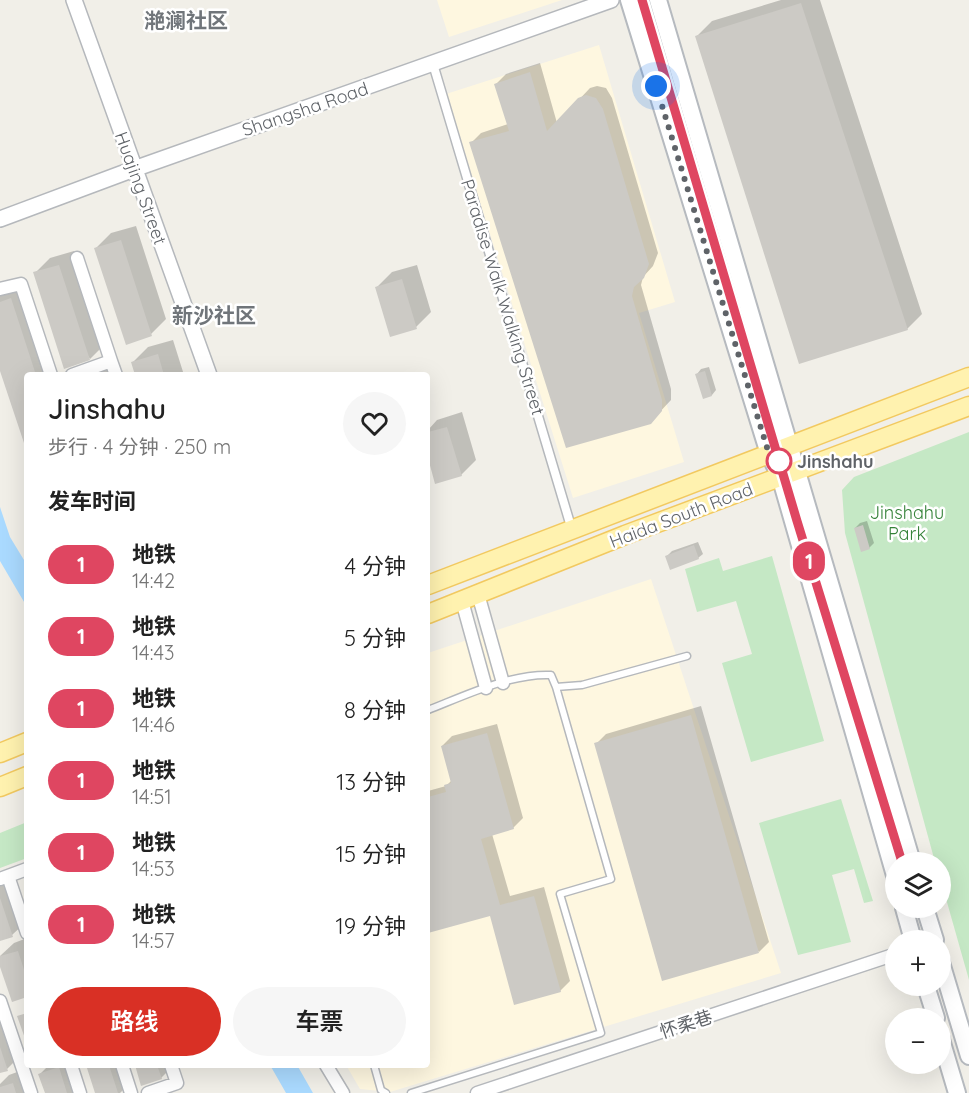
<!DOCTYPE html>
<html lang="zh">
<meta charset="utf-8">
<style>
:root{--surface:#fff;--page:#f6f6f6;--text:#222;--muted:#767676;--accent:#d93025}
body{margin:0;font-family:Quicksand,"Noto Sans SC",sans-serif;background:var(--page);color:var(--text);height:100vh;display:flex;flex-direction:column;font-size:22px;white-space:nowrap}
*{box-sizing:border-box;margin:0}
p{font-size:20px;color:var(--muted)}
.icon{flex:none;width:33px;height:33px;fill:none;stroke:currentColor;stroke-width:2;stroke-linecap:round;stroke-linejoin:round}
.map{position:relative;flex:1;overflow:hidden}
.sheet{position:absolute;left:24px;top:372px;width:406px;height:696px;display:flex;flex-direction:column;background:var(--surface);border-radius:6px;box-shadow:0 6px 24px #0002}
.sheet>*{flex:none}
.badge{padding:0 12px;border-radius:20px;font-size:21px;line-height:39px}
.tools{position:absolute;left:885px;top:852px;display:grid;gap:12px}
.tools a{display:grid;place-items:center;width:66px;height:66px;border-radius:50%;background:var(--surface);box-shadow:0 6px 24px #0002;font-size:30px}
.you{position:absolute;width:30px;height:30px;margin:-15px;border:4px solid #fff;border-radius:50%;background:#1a73e8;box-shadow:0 0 0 9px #1a73e833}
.map>.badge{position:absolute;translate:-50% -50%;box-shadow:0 0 0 3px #fff}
h2{padding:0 24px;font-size:22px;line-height:54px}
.round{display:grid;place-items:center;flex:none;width:63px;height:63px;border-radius:32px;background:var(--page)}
.overview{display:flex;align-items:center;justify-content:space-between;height:102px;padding:0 24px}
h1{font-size:28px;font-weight:600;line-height:45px}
.action{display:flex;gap:12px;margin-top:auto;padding:12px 24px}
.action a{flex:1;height:69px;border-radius:36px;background:var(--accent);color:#fff;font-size:24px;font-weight:600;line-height:69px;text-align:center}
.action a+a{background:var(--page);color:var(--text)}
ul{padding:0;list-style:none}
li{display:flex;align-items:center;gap:18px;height:72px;padding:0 24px}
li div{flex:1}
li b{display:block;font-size:22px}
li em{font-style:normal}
li .badge{min-width:66px;font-weight:700;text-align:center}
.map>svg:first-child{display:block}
.commercial{fill:#fef7e0}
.green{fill:#c5e8c5}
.water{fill:#aadaff}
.shadow{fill:#0003}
.building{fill:#cccac5}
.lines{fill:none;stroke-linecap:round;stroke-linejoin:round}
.service-casing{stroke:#b5b8bc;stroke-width:9}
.pedestrian-casing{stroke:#b5b8bc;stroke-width:11}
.minor-casing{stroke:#b5b8bc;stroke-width:15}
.tertiary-casing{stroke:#b5b8bc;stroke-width:18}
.secondary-casing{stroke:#b6babf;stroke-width:20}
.primary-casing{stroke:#f2c960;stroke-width:21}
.service{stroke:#fff;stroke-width:6}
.pedestrian{stroke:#fff;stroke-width:8}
.minor{stroke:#fff;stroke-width:12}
.tertiary{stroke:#fff;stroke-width:15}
.secondary{stroke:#fff;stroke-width:16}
.primary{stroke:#fff2af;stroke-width:18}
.line-casing{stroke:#fff;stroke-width:14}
.line{stroke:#df4661;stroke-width:9}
.walk{stroke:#5f6368;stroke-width:6;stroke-dasharray:0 10.8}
.stop-dot{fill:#fff;stroke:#df4661;stroke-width:3}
.labels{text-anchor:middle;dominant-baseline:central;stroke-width:5;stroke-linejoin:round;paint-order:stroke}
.street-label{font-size:18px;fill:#5f6368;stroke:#fff}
.stop-label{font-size:18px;font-weight:bold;fill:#5f6368;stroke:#fff;text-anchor:start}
.park-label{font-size:18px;fill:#348238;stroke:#fff}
.quarter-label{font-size:21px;font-weight:bold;fill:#70757a;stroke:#fff}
</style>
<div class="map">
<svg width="969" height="1093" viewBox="0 0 969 1093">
<rect width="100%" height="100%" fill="#f1efe8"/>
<path class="commercial" d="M437,0H562L449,37Z
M599,45L675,302L639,313L684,462L573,498L446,94Z
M651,579L781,973L390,1092L360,1089L346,1065H428V653Z"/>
<path class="green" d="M969,432V980L941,881L940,862H935L845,533L842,490L854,477Z
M772,556L824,741L751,762L722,663L752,654L736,601L697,612L685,569L719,558L723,571Z
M841,799L873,901L864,903L854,869L832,875L851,942L798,955L759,823Z
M27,822V858L0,868V833Z"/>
<path class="water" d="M0,507L10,537L27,565V607L0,561Z
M270,1065H297L313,1093H286Z"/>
<path class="shadow" d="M781,0H820L922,314L907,329L697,36L712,21Z
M540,63L557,123L590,88L597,86L606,88L612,98L658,253L653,266L643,277L641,285L671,389V400L657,415L471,143L481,133L508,124L496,84L506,74Z
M136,226L166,319L151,334L96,248L111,233Z
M74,251L105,344L90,359L35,273L50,258Z
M417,265L431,312L416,327L377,287L392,272Z
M26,284L56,375H27V448L0,366V293Z
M173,340L184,375H137L133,362L148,347Z
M111,365L114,375H84Z
M709,367L716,390L712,395L704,397L697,374L701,369Z
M462,412L476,460L461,475L436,482L428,453V430L437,420Z
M867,521L874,543L869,548L855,528L860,523Z
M698,542L703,554L698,558L667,556L672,551Z
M701,706L769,942L759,952L596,744L606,734Z
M497,724L523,818L513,828L492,834L510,896L544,887L570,981L560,991L491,914L428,931V791L446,786L452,780L442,746L452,736Z
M14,878L27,921L12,935L0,940V882Z
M27,938V996L0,962V956L14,943Z
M0,1014L22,1054L7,1069L0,1072Z
M49,1065H78L87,1093H46L40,1074Z
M87,1065H128L133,1080L120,1093H96Z
M136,1065H174L161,1078Z
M28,1068L36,1093H0V1084L9,1075Z"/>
<path class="building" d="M801,3L908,330L799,364L695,36Z
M530,72L547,131L578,98L586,95L596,98L603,109L649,264L644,278L634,287L632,296L662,400V411L651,424L566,448L469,142L509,131L494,84Z
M121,240L152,336L126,345L94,248Z
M59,265L90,360L64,369L33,272Z
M402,279L417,329L390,337L375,287Z
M11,298L36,375H27V452L0,371V302Z
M158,354L164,375H135L131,362Z
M705,371L712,396L703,399L695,374Z
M447,427L462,476L435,484L428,458V432Z
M863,525L870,549L861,552L854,528Z
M694,545L699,559L670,570L665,556Z
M691,715L759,953L662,981L594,743Z
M487,733L514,829L481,839L500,905L534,896L561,992L514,1005L490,916L428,933V797L446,792L444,785L451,783L441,746Z
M0,898L13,937L0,941Z
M18,951L27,979V997L12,1002L0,967V956Z
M27,1013V1044L17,1016Z
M0,1047L8,1071L0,1073Z
M86,1065H109L118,1093H95Z
M135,1065H157L162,1079L141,1086Z
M59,1067L67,1093H45L38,1074Z
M13,1083L16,1093H0V1087Z"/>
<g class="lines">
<g class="service-casing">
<path id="service" d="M556,687L582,685L687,656
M374,1065L381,1090L386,1093
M411,1093L601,1033L560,894L611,879L556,687L551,675C511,673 464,696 428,710"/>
</g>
<g class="pedestrian-casing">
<path id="pedestrian" d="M433,64L572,530"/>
</g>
<g class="minor-casing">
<path id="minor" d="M0,289L21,284L51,375
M111,361L116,375
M72,375L111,361L77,258
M478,594L503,683
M462,601L486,688
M8,876L27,933
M0,879L27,869
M0,1001L31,1093
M71,1065L80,1093
M122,1065L131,1093
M326,1065L343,1093
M148,1093L177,1083L171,1065
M477,1093L896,954"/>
</g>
<g class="tertiary-casing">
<path id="tertiary" d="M74,0L209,375
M0,219L134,169L611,0"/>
</g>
<g class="secondary-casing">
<path id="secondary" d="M629,0L769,454L780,476L896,879
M658,0L912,862
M904,908L913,940
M925,908L935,940
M940,959L969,1056
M926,986L936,1018
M940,1036L957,1093"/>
</g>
<g class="primary-casing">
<path id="primary" d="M428,585L969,377
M428,614L625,535L969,406
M0,753L27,742
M0,787L27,776"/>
</g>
<use href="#service" class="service"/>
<use href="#pedestrian" class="pedestrian"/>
<use href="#minor" class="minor"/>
<use href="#tertiary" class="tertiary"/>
<use href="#secondary" class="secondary"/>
<use href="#primary" class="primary"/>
</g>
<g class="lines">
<g class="line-casing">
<path id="line" d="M642,0L797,521L902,862"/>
</g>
<use href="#line" class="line"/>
<path class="walk" d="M656,86L769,454L775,465L779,461"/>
</g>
<circle class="stop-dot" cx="779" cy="461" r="12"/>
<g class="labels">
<g class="street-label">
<text transform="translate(305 109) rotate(-19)">Shangsha Road</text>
<text transform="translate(141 188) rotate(70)">Huajing Street</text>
<text transform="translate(503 297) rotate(73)">Paradise Walk Walking Street</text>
<text transform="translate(681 515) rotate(-21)">Haida South Road</text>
<text transform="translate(686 1024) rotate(-18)">怀柔巷</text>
</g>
<g class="stop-label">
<text x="797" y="461">Jinshahu</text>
</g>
<g class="park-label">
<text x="907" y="512">Jinshahu<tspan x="907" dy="21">Park</tspan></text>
</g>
<g class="quarter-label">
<text x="186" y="20">滟澜社区</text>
<text x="214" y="315">新沙社区</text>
</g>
</g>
</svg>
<div class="tools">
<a><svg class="icon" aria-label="layers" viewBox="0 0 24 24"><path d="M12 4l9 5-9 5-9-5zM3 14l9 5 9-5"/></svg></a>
<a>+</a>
<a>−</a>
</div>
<div class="you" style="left:656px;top:86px"></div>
<b class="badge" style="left:809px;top:561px;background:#df4661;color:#fff">1</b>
<section class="sheet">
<div class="overview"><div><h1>Jinshahu</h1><p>步行 · 4 分钟 · 250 m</p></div><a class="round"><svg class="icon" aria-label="heart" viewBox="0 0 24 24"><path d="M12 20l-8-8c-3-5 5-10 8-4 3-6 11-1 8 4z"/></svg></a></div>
<h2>发车时间</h2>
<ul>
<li><span class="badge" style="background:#df4661;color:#fff">1</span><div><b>地铁</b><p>14:42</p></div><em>4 分钟</em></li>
<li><span class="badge" style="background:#df4661;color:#fff">1</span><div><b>地铁</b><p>14:43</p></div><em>5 分钟</em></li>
<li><span class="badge" style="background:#df4661;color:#fff">1</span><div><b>地铁</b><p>14:46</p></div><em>8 分钟</em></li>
<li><span class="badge" style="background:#df4661;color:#fff">1</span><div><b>地铁</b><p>14:51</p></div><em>13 分钟</em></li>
<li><span class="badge" style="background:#df4661;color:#fff">1</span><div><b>地铁</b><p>14:53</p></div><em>15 分钟</em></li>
<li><span class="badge" style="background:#df4661;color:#fff">1</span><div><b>地铁</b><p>14:57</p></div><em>19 分钟</em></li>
</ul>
<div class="action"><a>路线</a><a>车票</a></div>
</section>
</div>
